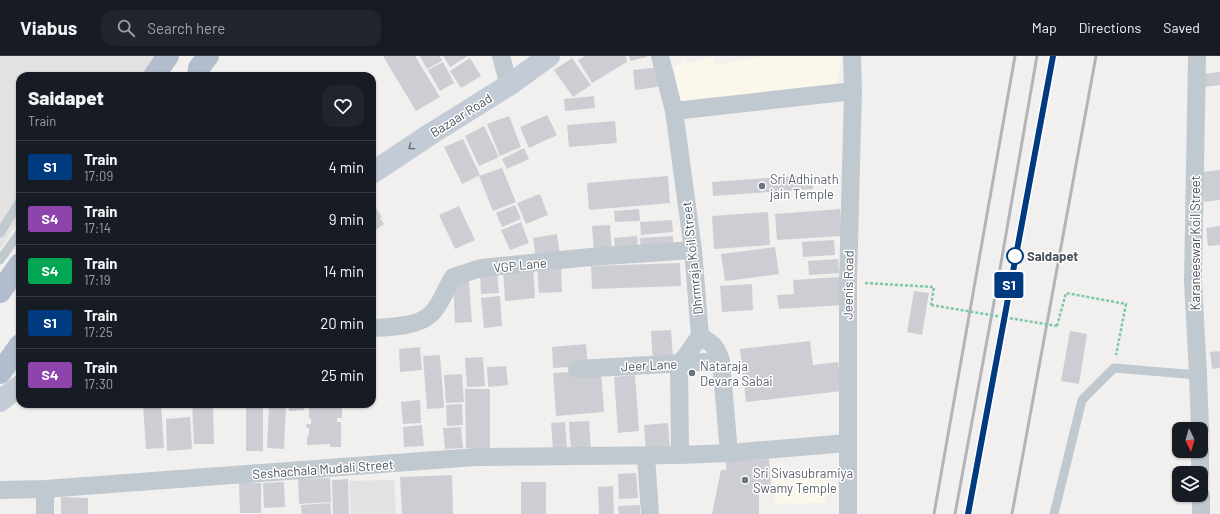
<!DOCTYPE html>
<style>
:root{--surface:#171b24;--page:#20242c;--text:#f1f3f6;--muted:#9ea1a6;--line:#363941}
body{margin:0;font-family:Barlow,sans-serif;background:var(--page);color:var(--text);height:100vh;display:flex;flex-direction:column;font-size:15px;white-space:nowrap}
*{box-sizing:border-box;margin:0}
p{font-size:13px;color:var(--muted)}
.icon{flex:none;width:22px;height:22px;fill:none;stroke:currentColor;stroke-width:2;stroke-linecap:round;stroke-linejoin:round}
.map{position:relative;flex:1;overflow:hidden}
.side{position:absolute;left:16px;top:16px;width:360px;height:336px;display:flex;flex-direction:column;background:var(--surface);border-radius:12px;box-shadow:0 1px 3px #0004}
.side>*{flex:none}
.badge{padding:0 8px;border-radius:3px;font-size:14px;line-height:26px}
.needle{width:26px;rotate:175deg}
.fabs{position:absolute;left:1172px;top:366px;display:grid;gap:8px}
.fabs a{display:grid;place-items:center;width:36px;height:36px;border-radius:8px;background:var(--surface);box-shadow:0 1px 3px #0004;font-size:20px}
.map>.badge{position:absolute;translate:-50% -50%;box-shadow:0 0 0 2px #fff}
.round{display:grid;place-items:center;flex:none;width:42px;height:42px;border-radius:12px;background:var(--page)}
.headline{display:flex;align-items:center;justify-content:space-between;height:68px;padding:0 12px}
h1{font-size:19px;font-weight:800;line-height:30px}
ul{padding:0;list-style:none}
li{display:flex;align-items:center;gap:12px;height:52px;padding:0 12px;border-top:1px solid var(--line)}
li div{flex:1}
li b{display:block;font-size:15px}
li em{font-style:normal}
li .badge{min-width:44px;font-weight:700;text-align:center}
header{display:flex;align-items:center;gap:24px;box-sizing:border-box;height:56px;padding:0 20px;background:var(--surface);border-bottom:1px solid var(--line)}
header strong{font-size:19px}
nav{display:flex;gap:22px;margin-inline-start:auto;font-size:14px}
.search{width:280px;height:36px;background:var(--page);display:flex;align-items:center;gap:10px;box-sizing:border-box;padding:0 14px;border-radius:12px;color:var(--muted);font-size:15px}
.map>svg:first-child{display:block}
.commercial{fill:#fbf7ea}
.education{fill:#e3e1e1}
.building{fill:#cdced4}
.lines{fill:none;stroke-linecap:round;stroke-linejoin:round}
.path{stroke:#7cc8a8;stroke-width:2.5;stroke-dasharray:3 2;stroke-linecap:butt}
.lane{stroke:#c1c9d0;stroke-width:9}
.street{stroke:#c1c9d0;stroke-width:18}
.secondary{stroke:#c3cbd7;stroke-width:22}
.primary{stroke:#b1bdcc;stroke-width:22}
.rail{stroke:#b2b4b9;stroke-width:3}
.path-bridge{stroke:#7cc8a8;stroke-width:2.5;stroke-dasharray:3 2;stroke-linecap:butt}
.oneway{stroke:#6e7680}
.line-casing{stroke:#fff;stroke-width:9}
.line{stroke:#003b80;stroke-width:6}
.worship-dot{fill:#6b7280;stroke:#fff;stroke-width:1.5}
.stop-dot{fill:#fff;stroke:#003b80;stroke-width:2}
.labels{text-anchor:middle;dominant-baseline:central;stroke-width:3;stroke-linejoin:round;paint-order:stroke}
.street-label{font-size:13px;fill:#49515b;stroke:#fff}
.worship-label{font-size:13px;fill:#5b616d;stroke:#fff;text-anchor:start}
.stop-label{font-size:13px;font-weight:bold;fill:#49515b;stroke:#fff;text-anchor:start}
</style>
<header>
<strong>Viabus</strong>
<div class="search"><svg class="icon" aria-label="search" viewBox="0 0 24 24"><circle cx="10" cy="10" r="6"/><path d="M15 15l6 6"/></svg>Search here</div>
<nav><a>Map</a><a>Directions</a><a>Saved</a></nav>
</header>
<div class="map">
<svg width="1220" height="458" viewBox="0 0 1220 458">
<rect width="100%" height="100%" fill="#f2f0ef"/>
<path class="commercial" d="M765,0H841L837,30L681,49L674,12L684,4L687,8L713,1L715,9Z
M825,418L826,446L775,449L773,421Z"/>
<path class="education" d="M0,0H165L152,20H20V163L0,193Z
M394,424L396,458H351L349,425Z"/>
<path class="building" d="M383,0H415L440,41L416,55Z
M420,0H440L442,5L427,13Z
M443,0H468L450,11Z
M585,0H626L627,6L592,27L578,4Z
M629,0H647V1L630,5Z
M470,2L481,20L461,32L450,15Z
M572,2L591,29L573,41L554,14Z
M443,6L454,27L440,35L428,14Z
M661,11L664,30L635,34L633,14Z
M1220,16V29L1204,31L1203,18Z
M594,40L595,52L565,55L564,43Z
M547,59L557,79L529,92L520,71Z
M509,60L521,91L500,100L487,68Z
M615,65L617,87L569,91L567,69Z
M484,70L499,101L479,110L465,80Z
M463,83L480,119L462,128L444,91Z
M524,92L529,103L507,113L502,103Z
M502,112L516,146L493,155L479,120Z
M1220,114V144L1204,146L1201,116Z
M812,119L813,133L713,140L712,126Z
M668,120L670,147L589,154L587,127Z
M540,138L548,159L526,168L517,147Z
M374,149L382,161L380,162L384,168L372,177V151Z
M515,149L521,163L502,171L496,157Z
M459,150L475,184L455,193L439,159Z
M639,153L640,165L615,166L614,155Z
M840,153L842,180L777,184L775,158Z
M768,156L770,189L714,193L712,160Z
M672,164L673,176L641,179L640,166Z
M521,166L529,187L510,194L501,174Z
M610,169L612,195L594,196L592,170Z
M1220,170V189L1208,190L1206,172Z
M557,178L560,199L536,202L533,182Z
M637,180L638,194L615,195L614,182Z
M673,180L674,193L641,195L640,182Z
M834,184L835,199L803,201L802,186Z
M775,191L779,218L725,225L721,198Z
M838,203L839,217L809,219L808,205Z
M561,207L562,236L539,237L537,209Z
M680,207L681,230L592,233L591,210Z
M533,211L535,242L505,245L503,213Z
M497,215L499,237L481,238L480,217Z
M840,221L842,249L779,253L777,239L794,238L793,224Z
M469,225L472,266L455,267L453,226Z
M752,228L753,254L722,256L720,230Z
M914,235L929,237L922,279L907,276Z
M500,240L502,270L484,272L481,242Z
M671,274L673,304L653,306L651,275Z
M1070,275L1087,278L1079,328L1061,325Z
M810,285L813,309L838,306L842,335L746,346L740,293Z
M586,288L588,310L553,312L552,291Z
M420,291L422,314L400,316L399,293Z
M1220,295V312L1212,313L1210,296Z
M440,299L444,352L427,353L423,300Z
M483,301L485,330L467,331L465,302Z
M506,310L508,329L488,331L487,311Z
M601,314L604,356L556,360L553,317Z
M462,318L464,346L446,347L444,319Z
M635,319L639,375L618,377L614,321Z
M465,333H490V392H466Z
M420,344L421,367L403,368L401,346Z
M143,348H161L164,392L146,393Z
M192,348H213L214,388H194Z
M269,348H286L284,393L267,392Z
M288,348H304V354L289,355Z
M309,348H342V362H337V366H341V391H330V388L307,389V380L309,379V372H307L306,368H311V362H309Z
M462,348L463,369L447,370L446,349Z
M246,350H263V395H246Z
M190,361L192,393L167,395L166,363Z
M589,365L591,395L571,396L569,366Z
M565,366L567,392L553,394L551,367Z
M668,367L670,394L646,396L644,369Z
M422,369L424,390L404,391L403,371Z
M461,371L463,392L445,393L443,372Z
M769,403L771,434H759V458H712L721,414H726V405Z
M636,417L638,442L619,443L618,418Z
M452,419L453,458H402L400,421Z
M330,422L331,446L299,448L298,423Z
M348,423L349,458H333L332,424Z
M284,426L285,451L264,452L263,427Z
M521,426H546V458H521Z
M239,427H261V457H240Z
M613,430L614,458H599L598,431Z
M61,441L88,442V458H61Z
M330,447L331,458H302L301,449Z
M640,449V458H619L618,450Z"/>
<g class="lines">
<path class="path" d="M865,227L934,231L931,249
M1057,270L1066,237L1126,248L1116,299"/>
<path class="lane" d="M0,177L20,145
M0,204L20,176
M1054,458L1082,344L1114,312L1198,319"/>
<path class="street" d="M501,0L509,29
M660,0L674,55L693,194L700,280C712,287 717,291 721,305L729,397
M1197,0L1193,225L1198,319L1200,373
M674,55L853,35
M372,272C389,271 418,271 431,258C441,249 446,232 453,221L481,212L590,201L693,194
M577,313L721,305
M1200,395V417
M680,399L679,307L686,300L700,280
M646,400L650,458
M0,434L45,433L476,401L680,399L729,397L847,387
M1201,439V458
M45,458V433
M848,458V226L853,35L852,0"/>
<path class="secondary" d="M372,117L429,79L509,29L549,0
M0,345L20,330"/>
<path class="primary" d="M154,20L168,0
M198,20L199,12L208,0
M0,236L20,208
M0,317L20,289"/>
<path class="rail" d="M934,458L1015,0
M955,458L997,230L1037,0
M968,458L1053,0
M1012,458L1096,0"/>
<path class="path-bridge" d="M931,249L1057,270"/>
</g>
<defs><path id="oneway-chevron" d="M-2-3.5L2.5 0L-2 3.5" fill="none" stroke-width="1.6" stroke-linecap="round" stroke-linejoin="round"/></defs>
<use class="oneway" href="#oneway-chevron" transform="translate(411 91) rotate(146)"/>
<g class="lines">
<g class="line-casing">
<path id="line" d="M968,458L1053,0"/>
</g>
<use href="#line" class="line"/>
</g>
<g class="worship-dot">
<circle cx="762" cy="130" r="4"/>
<circle cx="692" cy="317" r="4"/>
<circle cx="745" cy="424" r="4"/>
</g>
<circle class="stop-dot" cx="1015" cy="200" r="8"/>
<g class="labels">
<g class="street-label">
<text transform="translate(461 59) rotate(-32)">Bazaar Road</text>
<text transform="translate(1195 187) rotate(-90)">Karaneeswar Koil Street</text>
<text transform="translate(692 202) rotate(-96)">Dhrmraja Koil Street</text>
<text transform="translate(520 209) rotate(-6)">VGP Lane</text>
<text transform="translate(848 229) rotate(-89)">Jeenis Road</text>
<text transform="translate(649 309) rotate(-3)">Jeer Lane</text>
<text transform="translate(323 413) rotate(-4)">Seshachala Mudali Street</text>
</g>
<g class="worship-label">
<text x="770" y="123">Sri Adhinath<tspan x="770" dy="15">jain Temple</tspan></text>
<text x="700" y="310">Nataraja<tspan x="700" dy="15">Devara Sabai</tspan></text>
<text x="753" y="417">Sri Sivasubramiya<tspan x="753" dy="15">Swamy Temple</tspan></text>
</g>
<g class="stop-label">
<text x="1027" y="200">Saidapet</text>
</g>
</g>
</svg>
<div class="fabs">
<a><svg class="needle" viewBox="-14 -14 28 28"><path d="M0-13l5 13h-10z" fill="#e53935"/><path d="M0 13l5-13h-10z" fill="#9ea1a6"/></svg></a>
<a><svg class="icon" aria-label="layers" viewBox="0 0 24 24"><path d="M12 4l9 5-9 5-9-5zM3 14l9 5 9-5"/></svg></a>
</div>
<b class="badge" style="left:1009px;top:229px;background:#003b80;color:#fff">S1</b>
<section class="side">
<div class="headline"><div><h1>Saidapet</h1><p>Train</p></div><a class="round"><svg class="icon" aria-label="heart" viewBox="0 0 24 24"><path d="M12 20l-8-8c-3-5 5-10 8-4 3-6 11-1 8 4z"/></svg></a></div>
<ul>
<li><span class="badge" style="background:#003b80;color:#fff">S1</span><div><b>Train</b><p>17:09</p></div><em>4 min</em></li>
<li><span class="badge" style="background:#8e44ad;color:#fff">S4</span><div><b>Train</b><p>17:14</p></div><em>9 min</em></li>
<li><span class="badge" style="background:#00a651;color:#fff">S4</span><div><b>Train</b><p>17:19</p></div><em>14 min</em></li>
<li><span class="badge" style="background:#003b80;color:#fff">S1</span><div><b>Train</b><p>17:25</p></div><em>20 min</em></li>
<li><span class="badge" style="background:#8e44ad;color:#fff">S4</span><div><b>Train</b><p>17:30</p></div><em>25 min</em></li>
</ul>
</section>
</div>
